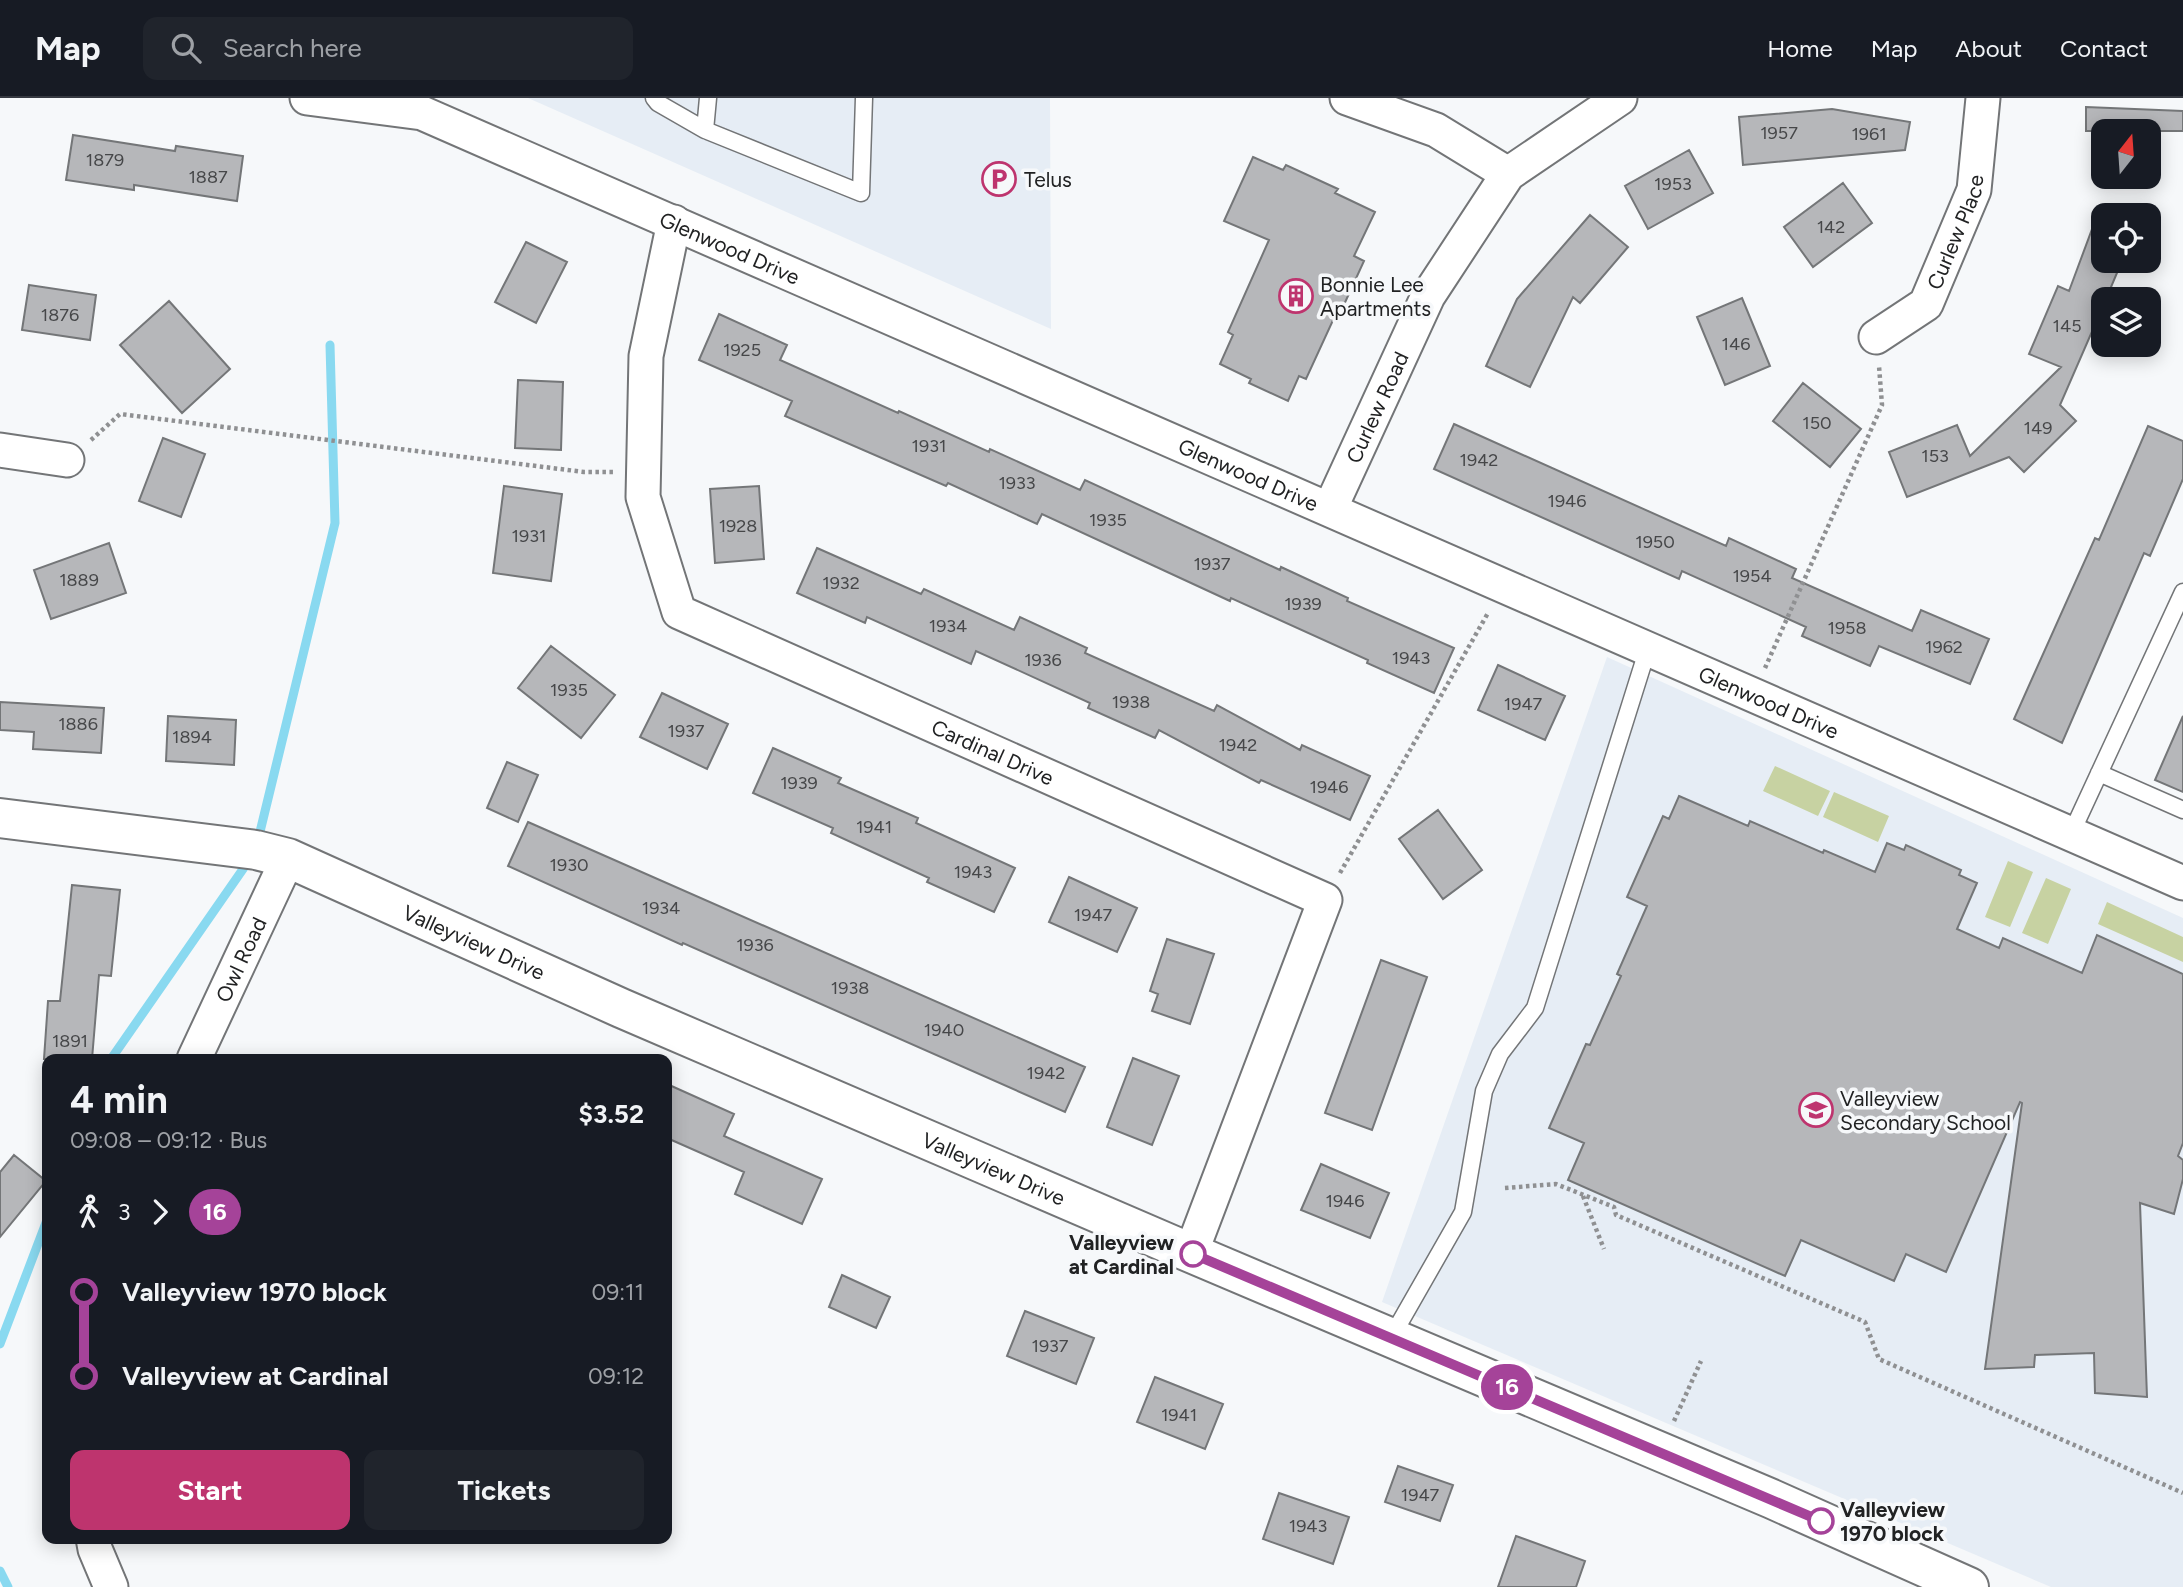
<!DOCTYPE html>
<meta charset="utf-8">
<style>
:root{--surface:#171b24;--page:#20242c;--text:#f1f3f6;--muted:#9ea1a6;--line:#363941;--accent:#be346e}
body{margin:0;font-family:Figtree,sans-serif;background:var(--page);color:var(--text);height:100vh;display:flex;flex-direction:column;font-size:26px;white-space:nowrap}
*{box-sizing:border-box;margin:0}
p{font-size:23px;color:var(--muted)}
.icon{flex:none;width:38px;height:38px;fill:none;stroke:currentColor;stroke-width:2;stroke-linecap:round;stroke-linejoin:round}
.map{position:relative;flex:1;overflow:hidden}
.details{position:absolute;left:42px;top:956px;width:630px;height:490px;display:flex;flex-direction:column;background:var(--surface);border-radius:14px;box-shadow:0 4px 18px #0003}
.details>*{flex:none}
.badge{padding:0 14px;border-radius:23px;font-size:24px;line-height:46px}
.needle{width:46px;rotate:17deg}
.controls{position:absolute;left:2091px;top:21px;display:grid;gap:14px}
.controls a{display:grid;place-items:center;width:70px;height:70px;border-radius:14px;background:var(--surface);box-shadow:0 4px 18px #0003;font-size:35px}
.map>.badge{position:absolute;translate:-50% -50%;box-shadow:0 0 0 4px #fff}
.legs{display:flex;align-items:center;gap:10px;height:77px;padding:0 28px;font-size:23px}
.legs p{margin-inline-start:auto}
.headline{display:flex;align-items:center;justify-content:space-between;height:119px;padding:0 28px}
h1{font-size:38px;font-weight:700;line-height:52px}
.primary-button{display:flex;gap:14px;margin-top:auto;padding:14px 28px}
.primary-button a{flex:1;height:80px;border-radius:14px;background:var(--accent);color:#fff;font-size:28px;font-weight:700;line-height:80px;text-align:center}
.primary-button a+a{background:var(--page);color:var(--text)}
ul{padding:0 28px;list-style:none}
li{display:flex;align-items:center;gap:24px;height:84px;font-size:26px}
li i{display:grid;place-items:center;width:10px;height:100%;margin:0 9px;background:currentColor}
li i::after{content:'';width:18px;height:18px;margin:-9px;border:5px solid;border-radius:50%;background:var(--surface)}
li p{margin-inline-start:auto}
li:first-child i{background:linear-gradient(#0000 50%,currentColor 0)}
li:last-child i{background:linear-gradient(currentColor 50%,#0000 0)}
header{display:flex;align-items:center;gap:42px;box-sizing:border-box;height:98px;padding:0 35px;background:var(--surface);border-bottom:2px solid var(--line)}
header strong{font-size:33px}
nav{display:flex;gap:38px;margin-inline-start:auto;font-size:24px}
.search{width:490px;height:63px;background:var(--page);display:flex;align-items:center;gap:18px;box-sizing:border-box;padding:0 24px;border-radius:14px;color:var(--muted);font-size:26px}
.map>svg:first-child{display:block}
.built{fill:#e6edf5}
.green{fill:#c7d2a2}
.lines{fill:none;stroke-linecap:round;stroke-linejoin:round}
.stream{stroke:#89d9f0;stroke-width:9}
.building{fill:#b6b7ba;stroke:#747678;stroke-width:2}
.service-casing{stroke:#737577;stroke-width:19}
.minor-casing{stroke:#737577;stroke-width:37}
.tertiary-casing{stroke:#737577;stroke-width:42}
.path{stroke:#8f9092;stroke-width:4.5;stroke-dasharray:3.5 3.5;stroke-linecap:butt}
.service{stroke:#fff;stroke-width:16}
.minor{stroke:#fff;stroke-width:33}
.tertiary{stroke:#fff;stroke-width:38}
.line-1-casing{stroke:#fff;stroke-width:16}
.line-1{stroke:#a54399;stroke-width:10}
.stop-1-dot{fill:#fff;stroke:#a54399;stroke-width:3.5}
.labels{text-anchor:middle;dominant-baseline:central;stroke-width:7;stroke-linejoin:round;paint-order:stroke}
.number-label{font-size:18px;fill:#464749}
.poi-label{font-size:21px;fill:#212223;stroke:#f6f8fa;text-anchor:start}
.street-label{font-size:21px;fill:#212223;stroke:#f6f8fa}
.stop-label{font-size:21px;font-weight:bold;fill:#212223;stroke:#f6f8fa;text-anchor:end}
</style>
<header>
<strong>Map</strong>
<div class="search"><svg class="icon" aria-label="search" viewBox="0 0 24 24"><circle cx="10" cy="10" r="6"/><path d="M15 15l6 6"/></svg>Search here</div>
<nav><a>Home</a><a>Map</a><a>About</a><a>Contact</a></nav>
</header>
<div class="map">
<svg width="2183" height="1489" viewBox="0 0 2183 1489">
<rect width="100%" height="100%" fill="#f6f8fa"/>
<path class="built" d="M528,0H1050L1051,231Z
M1607,559L2183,820V1489H2051L1382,1204Z"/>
<path class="green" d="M1775,668L1830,693L1818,718L1763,693Z
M1834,694L1889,718L1878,744L1823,719Z
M2008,763L2033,774L2010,829L1985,819Z
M2046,780L2071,791L2048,846L2022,835Z
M2107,804L2183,839V864L2098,826Z"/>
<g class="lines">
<path class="stream" d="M258,742L335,425L330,247
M111,961L250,761
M0,1246L47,1122
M0,1473L8,1489"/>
</g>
<path class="building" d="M2086,9L2183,13V33H2086Z
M1832,11L1910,24L1905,52L1743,67L1739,19Z
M73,37L175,53L176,48L243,58L237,103L134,87V92L66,82Z
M1689,52L1713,95L1648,131L1625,88Z
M1253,59L1283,72L1286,67L1338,91L1335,95L1375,114L1354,158L1364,163L1337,222L1334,220L1306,281L1299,278L1288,303L1249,285L1251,281L1220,266L1233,237L1228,234L1269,142L1224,123Z
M1843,85L1872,125L1813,169L1784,129Z
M2101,107L2104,108V163H2122L2106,201H2104V206L2060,307L2076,323L2024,374L2009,359L1907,399L1889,354L1957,327L1970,358L2061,269L2029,256L2058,188L2069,193Z
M1590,117L1628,149L1580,205L1573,199L1530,289L1486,268L1517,201Z
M526,144L567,164L536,225L495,204Z
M29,187L96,197L90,242L22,232Z
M1742,200L1770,268L1725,287L1697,219Z
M169,203L230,271L182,315L120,247Z
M719,216L787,247L780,262L898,315L899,313L989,354L990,351L1080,392L1085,382L1280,472L1281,469L1348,500L1347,503L1454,550L1434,595L1367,565L1368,562L1231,500L1230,503L1042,416L1037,426L948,385L946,388L785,318L792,303L699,262Z
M518,282L563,284L561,352L515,350Z
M1803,285L1861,331L1830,369L1773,323Z
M1454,326L1726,448L1729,440L1796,471L1792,480L1912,533L1921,512L1989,541L1970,586L1879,548L1870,568L1802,538L1806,529L1682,473L1679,481L1434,371Z
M2148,328L2183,343V381L2150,458L2144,455L2062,645L2014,621L2095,440L2099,442Z
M163,340L205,356L181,419L139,403Z
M504,388L562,396L551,483L493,475Z
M759,388L764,461L715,465L710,391Z
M109,445L126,495L51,521L34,472Z
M817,450L921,496L924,491L1014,532L1020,519L1087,550L1085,555L1214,613L1217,607L1300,652L1302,647L1370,678L1350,722L1261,682L1259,685L1159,632L1155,640L1088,610L1090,605L976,553L971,566L867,519L865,525L797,495Z
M551,548L615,597L581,640L518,590Z
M1498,567L1565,598L1545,642L1478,612Z
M662,595L728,626L707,671L640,639Z
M0,604L104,610L101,655L33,651L34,634L0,632Z
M168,618L236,622L234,667L166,663Z
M2183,618V694L2155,682Z
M773,650L841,680L838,685L918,720L916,725L1015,770L994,814L927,784L929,780L831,735L833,730L753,695Z
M507,664L538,677L518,724L487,710Z
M1679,698L1748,728L1750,723L1823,755L1824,752L1875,774L1887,745L1904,752L1906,747L1961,772L1959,777L1977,785L1957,831L1999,850L2003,840L2082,875L2097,837L2183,876V1045L2178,1058L2183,1062V1081L2174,1116L2140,1105L2147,1299L2095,1295L2094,1255L2035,1257L2034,1269L1985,1271L2022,1005L2020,1004L1946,1174L1906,1156L1894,1183L1801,1142L1785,1178L1568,1082L1584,1045L1549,1030L1586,946L1590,947L1621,878L1617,876L1647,808L1627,799L1663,718L1669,721Z
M1438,712L1482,772L1443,801L1399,741Z
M528,724L1085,969L1065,1014L683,845L682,847L508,768Z
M1069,779L1137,810L1117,854L1049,824Z
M72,787L120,792L111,878L99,877L92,961H44L48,903H60Z
M1167,841L1214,856L1190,926L1152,913L1158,896L1150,893Z
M1381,862L1427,879L1372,1032L1325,1015Z
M1133,960L1179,978L1152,1047L1107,1029Z
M667,986L734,1016L724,1038L822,1081L802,1126L735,1096L744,1074L667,1040Z
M14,1057L46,1083L0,1139V1074Z
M1321,1066L1389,1095L1370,1140L1301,1112Z
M842,1177L890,1199L876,1230L829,1209Z
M1025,1213L1094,1240L1076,1286L1007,1258Z
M1155,1279L1223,1306L1205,1351L1137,1324Z
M1398,1368L1453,1387L1440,1423L1385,1404Z
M1279,1395L1349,1419L1333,1466L1263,1441Z
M1516,1438L1585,1463L1576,1489H1498Z"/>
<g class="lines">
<g class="service-casing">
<path id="service" d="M654,0L658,5L705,32
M708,0L705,32L861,95L864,0
M2099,675L2183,712
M2071,736L2183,494
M1391,1240L1463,1114L1484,993L1500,956L1535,910L1648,550"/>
</g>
<g class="minor-casing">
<g id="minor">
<path id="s1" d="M307,0L422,15L2183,785"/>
<path d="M1347,0L1436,32L1508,76"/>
<path id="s2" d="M674,124L646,258L643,399L679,514L1325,802L1191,1155"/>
<path id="s3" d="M1876,239L1926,206L1974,92L1983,0"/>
<path d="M0,352L67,362"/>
<path id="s4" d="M1330,411L1428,198L1508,76L1620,0"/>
<path id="s5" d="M194,961L288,760"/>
<path d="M93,1440L95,1451L111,1489"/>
</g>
</g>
<g class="tertiary-casing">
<g id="tertiary">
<path id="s6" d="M0,720L256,752L288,760L621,910L1172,1147L1772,1401L1969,1489"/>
</g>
</g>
<path class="path" d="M91,342L120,316L584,374H615
M1765,570L1882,307L1879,268
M1340,775L1488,515
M1505,1090L1556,1086L1614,1109L1616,1117L1865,1224L1879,1261L2183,1395
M1583,1098L1604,1151
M1674,1323L1701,1263"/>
<use href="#service" class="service"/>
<use href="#minor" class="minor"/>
<use href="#tertiary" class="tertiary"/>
</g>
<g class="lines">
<g class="line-1-casing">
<path id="line-1" d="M1193,1156L1821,1423"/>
</g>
<use href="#line-1" class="line-1"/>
</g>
<defs>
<g id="parking-ring" transform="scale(1.75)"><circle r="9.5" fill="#f6f8fa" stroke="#be346e" stroke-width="1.5"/><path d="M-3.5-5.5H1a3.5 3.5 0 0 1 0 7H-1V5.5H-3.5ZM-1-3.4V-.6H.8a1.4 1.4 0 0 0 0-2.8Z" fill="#be346e"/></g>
<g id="building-ring" transform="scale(1.75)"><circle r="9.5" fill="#f6f8fa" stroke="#be346e" stroke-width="1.5"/><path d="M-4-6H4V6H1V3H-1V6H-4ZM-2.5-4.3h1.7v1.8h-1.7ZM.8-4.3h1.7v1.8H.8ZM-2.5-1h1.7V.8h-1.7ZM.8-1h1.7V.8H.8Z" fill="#be346e"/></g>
<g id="school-ring" transform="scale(1.75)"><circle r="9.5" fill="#f6f8fa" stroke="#be346e" stroke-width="1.5"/><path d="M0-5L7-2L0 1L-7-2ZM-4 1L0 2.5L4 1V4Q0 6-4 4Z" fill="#be346e"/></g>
</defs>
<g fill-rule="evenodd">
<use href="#parking-ring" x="999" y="81"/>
<use href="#building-ring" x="1296" y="198"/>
<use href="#school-ring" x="1816" y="1012"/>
</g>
<g class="stop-1-dot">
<circle cx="1193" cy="1156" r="12"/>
<circle cx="1821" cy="1423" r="12"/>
</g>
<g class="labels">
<g class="number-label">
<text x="1779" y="35">1957</text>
<text x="1869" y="36">1961</text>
<text x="105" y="62">1879</text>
<text x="208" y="79">1887</text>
<text x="1673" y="86">1953</text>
<text x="1831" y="129">142</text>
<text x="60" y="217">1876</text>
<text x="2067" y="228">145</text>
<text x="1736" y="246">146</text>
<text x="742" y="252">1925</text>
<text x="1817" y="325">150</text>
<text x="2038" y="330">149</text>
<text x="929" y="348">1931</text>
<text x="1935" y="358">153</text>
<text x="1479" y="362">1942</text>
<text x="1017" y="385">1933</text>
<text x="1567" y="403">1946</text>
<text x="1108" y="422">1935</text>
<text x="738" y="428">1928</text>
<text x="529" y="438">1931</text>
<text x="1655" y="444">1950</text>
<text x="1212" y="466">1937</text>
<text x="1752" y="478">1954</text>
<text x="79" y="482">1889</text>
<text x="841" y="485">1932</text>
<text x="1303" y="506">1939</text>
<text x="948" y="528">1934</text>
<text x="1847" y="530">1958</text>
<text x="1944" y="549">1962</text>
<text x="1411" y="560">1943</text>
<text x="1043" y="562">1936</text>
<text x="569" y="592">1935</text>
<text x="1131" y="604">1938</text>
<text x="1523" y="606">1947</text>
<text x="78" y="626">1886</text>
<text x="686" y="633">1937</text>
<text x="192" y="639">1894</text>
<text x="1238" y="647">1942</text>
<text x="799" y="685">1939</text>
<text x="1329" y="689">1946</text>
<text x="874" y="729">1941</text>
<text x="569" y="767">1930</text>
<text x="973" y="774">1943</text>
<text x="661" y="810">1934</text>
<text x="1093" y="817">1947</text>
<text x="755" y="847">1936</text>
<text x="850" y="890">1938</text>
<text x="944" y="932">1940</text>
<text x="70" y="943">1891</text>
<text x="1046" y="975">1942</text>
<text x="1345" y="1103">1946</text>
<text x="1050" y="1248">1937</text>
<text x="1179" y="1317">1941</text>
<text x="1420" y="1397">1947</text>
<text x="1308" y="1428">1943</text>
</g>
<g class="poi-label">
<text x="1024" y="81">Telus</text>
<text x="1320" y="186">Bonnie Lee<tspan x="1320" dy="24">Apartments</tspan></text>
<text x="1840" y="1000">Valleyview<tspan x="1840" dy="24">Secondary School</tspan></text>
</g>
<g class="street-label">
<text stroke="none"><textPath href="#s3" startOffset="138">Curlew Place</textPath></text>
<text stroke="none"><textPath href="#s1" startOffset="452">Glenwood Drive</textPath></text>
<text stroke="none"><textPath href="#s4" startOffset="112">Curlew Road</textPath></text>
<text stroke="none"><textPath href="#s1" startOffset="1018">Glenwood Drive</textPath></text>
<text stroke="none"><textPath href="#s1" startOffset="1586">Glenwood Drive</textPath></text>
<text stroke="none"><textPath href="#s2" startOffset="742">Cardinal Drive</textPath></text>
<text stroke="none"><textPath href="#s6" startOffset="495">Valleyview Drive</textPath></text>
<text stroke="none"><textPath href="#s5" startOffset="110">Owl Road</textPath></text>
<text stroke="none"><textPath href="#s6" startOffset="1062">Valleyview Drive</textPath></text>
</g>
<g class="stop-label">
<text x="1174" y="1144">Valleyview<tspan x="1174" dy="24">at Cardinal</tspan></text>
<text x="1840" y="1411" text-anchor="start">Valleyview<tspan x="1840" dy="24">1970 block</tspan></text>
</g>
</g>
</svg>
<div class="controls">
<a><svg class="needle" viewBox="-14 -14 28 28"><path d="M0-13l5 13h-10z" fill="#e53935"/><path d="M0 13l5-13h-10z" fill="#9ea1a6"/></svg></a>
<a><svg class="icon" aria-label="locate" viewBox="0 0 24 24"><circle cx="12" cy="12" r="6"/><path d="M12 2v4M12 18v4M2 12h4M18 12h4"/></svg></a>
<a><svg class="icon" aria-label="layers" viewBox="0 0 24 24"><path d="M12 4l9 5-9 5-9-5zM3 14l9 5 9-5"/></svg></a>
</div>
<b class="badge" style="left:1507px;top:1289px;background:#a54399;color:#fff">16</b>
<section class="details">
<div class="headline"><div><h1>4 min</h1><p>09:08 – 09:12 · Bus</p></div><b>$3.52</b></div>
<div class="legs"><svg class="icon" aria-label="walk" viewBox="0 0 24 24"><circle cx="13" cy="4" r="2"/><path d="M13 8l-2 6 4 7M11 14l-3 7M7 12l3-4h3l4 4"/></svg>3<svg class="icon" aria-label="forward" viewBox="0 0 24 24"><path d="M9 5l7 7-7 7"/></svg><b class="badge" style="background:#a54399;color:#fff">16</b></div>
<ul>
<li><i style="color:#a54399"></i><b>Valleyview 1970 block</b><p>09:11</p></li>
<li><i style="color:#a54399"></i><b>Valleyview at Cardinal</b><p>09:12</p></li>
</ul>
<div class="primary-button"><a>Start</a><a>Tickets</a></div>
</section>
</div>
